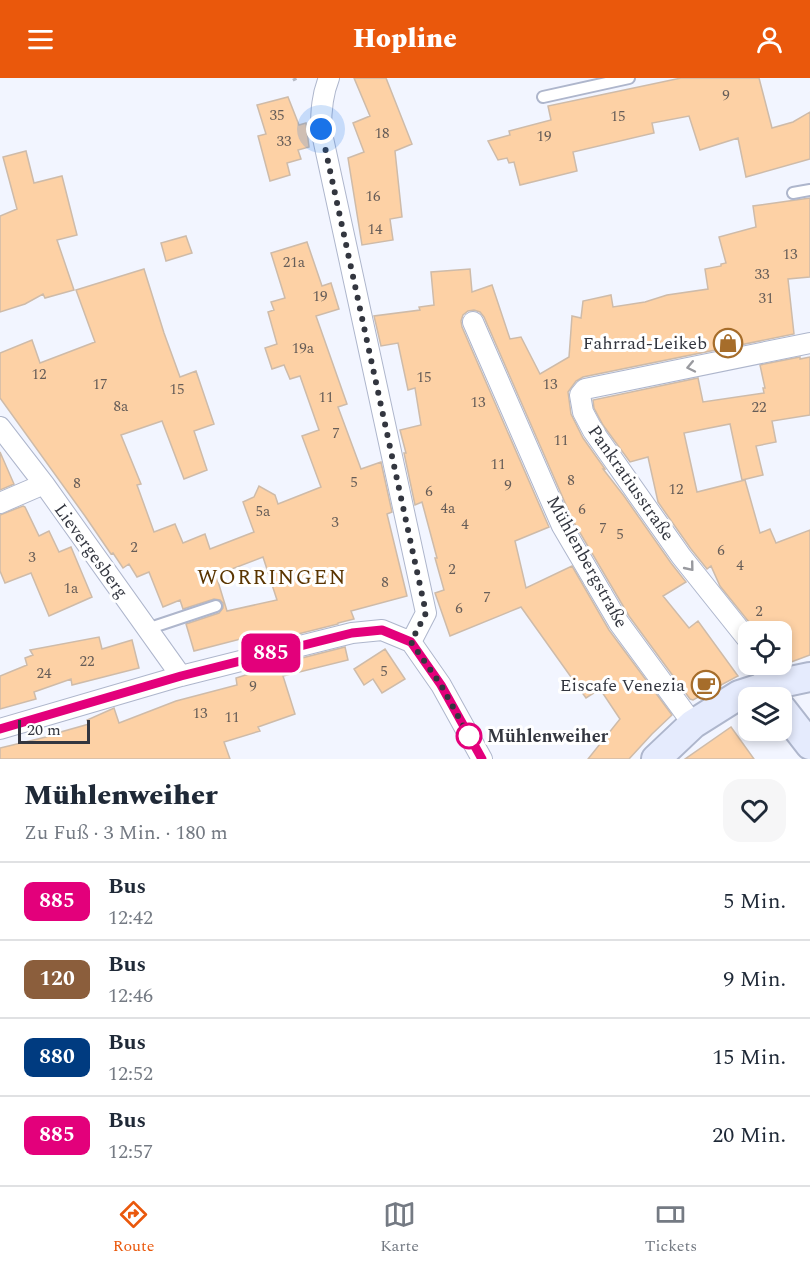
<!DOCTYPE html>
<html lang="de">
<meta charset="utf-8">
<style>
:root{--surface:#fff;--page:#f6f6f7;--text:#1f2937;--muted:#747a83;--line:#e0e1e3;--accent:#ea580c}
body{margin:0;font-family:Spectral,serif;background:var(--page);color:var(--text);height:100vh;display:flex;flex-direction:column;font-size:22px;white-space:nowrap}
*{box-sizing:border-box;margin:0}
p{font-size:20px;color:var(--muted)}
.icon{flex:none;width:33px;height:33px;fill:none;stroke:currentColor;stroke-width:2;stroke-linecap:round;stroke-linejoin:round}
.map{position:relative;height:681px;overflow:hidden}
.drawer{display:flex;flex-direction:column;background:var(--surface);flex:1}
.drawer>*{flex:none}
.badge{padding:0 12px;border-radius:9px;font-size:21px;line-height:39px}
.tools{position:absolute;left:738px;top:543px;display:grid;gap:12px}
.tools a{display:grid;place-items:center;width:54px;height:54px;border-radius:12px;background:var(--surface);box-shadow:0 3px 9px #0003;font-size:30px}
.scale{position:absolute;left:18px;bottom:15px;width:72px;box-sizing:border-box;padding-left:6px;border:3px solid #33363f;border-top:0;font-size:16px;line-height:21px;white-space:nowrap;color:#33363f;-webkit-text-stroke:4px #fff;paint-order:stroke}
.you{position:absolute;width:30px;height:30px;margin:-15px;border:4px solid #fff;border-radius:50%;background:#1a73e8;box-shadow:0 0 0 9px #1a73e833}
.map>.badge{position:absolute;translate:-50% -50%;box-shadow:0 0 0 3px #fff}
.round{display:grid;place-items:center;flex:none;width:63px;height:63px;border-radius:18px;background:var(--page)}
.head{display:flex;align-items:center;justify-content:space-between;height:102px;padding:0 24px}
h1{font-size:28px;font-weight:800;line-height:45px}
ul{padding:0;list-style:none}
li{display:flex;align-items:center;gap:18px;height:78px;padding:0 24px;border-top:2px solid var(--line)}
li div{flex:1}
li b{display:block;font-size:22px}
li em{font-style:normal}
li .badge{min-width:66px;font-weight:700;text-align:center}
header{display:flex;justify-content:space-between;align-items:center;height:78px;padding:0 24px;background:var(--accent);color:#fff;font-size:27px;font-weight:800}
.dock{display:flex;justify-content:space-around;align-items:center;height:84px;border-top:2px solid var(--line);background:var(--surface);font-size:16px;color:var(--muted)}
.dock a{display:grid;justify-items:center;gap:3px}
.dock .on{color:var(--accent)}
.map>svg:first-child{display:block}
.building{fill:#fdd1a5;stroke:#cebba9;stroke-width:1.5;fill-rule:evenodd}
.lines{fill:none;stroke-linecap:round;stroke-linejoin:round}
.service-casing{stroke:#aeb6cc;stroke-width:14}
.minor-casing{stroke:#aeb6cc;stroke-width:22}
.secondary-casing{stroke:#aeb6cc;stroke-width:32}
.path{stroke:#b7bac4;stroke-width:4;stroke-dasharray:3 4.5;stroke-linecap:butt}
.service{stroke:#fff;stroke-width:10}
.minor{stroke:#fff;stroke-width:20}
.secondary{stroke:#e5ebfd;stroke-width:28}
.oneway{stroke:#999a9f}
.line-casing{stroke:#fff;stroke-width:14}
.line{stroke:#e3007b;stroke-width:9}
.walk{stroke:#33363f;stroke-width:6;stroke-dasharray:0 10.8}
.stop-dot{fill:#fff;stroke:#e3007b;stroke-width:3}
.labels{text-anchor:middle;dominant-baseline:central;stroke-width:6;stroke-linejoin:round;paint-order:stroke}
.number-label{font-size:15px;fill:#665d58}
.poi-label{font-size:18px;fill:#33363f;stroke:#fff;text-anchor:end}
.street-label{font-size:18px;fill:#33363f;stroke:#fff}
.stop-label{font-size:18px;font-weight:bold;fill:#33363f;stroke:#fff;text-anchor:start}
.quarter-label{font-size:21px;letter-spacing:1.5px;fill:#5a3501;stroke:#fff}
</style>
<header><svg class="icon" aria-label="menu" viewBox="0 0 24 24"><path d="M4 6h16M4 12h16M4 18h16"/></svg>Hopline<svg class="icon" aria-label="person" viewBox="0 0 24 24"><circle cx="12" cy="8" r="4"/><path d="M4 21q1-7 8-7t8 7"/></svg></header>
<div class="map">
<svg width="810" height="681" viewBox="0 0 810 681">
<rect width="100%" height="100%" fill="#f2f5ff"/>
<path class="building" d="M354,0H386L412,66L395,73L402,139L390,141L393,162L362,167L348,80L364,74L353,45L370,38Z
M681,0H759L772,50L793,44L810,34V81L746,99L738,60L700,72L689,38L652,45L654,55L573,74L577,93L520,107L514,84L509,85L507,80L498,82L488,63L510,57L509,53L551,42L548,28Z
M288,19L299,47L306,45L309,69L298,72L301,81L287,85L290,97L270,103L258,58L266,56L257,27Z
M26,73L34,105L62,98L77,157L57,162L74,212L45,220L43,216L25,226L0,234V138L17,131L3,79Z
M810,120V199L788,201L794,256L583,299L576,303L568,314L571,336L583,360L605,391H603L624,418L671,485L686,504L663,518L689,550L698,543L738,598L693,622L690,621L629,538L573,443L484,239L480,234L474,232L468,233L463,237L461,243L462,249L549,449L515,463L526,510L572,488L609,552L672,637L652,656L629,681H588L620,641L600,611L586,620L521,529L450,558L435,515L444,512L435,480H437L422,424L415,427L404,375H406L400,352L421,347L415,310L408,312L398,265L381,268L374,238L420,232L419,229L434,227L431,194L470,191L472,214L492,207L510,261L521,259L540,296L569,279L572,238L581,240L583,223L611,217L613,229L645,224L667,217L708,211L705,191L721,188V186L726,185L719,159L756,149L753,128Z
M186,158L192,175L166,183L161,165Z
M307,164L322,208L331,205L339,231L316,238L347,326L338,329L361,391L381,384L392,434L387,436L407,518L351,533L354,541L338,545V546L262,565L260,556L194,573L186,546L219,535L223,530V525L220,522L214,521L183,531L180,522L163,529L149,494L137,499L129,486L123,490L113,475L111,476L85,438L0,320V275L32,262L40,285L95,264L76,212L144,191L164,255L180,299L196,293L214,346L194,353L207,392L184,401L162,343L121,357L141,406L137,407L154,454L175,446L183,465L205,456L210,471L254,454L243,424L254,419L259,408L275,417L278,426L321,409L302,358L319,352L300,298L290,301L284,287L272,291L265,270L277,266L268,234L274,232L271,224L285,220L271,175ZM263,479L277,522L227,533L216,497Z
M800,279V281L810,279V337L772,343L776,364L756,368L763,397L742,402L730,346L684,355L697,414L745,402L760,455L770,451L776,465L810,452V577L783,587L782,585V554H757L720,508L711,488L707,491L691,471L658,424L648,379L630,384L603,347L594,330L593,322L698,300L703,324L764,315L763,310H765L760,287Z
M0,374L14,406L0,412Z
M23,428L25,429L39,458L49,453L59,474L71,469L92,519L49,538L31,495L5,505L0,493V437Z
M99,559L102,571L132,562L139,590L72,607L71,601L34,614L36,621L0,631V598L27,587L25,580L33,577L30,572Z
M345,569L348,582L283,598L295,636L258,649L260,653L224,664L230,681H0V670L46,659L50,657L89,646L87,642L112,631L114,630L119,645L176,623L237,607L236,600L268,590L267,589Z
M385,571L405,601L382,615L373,601L364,607L354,591Z
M731,649L754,681H685Z"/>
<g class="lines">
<g class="service-casing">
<path id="service" d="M543,19L629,0
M793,115L810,112
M147,551L216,528"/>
</g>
<g class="minor-casing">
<path id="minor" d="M329,0C322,17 321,33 321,51L426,535L411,564
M473,244L562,448L619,545L693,646
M0,349L44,406L181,598
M0,425L44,406
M748,562L681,478L593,353L583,334L580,317L585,311L810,265
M762,586L767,608
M0,651L181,598L352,555L382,552L411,564L441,607L482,681"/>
</g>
<g class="secondary-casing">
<path id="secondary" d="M782,631L810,667
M656,681L693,646L739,617L767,608L810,599"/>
</g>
<path class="path" d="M294,0L297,6"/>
<use href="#service" class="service"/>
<use href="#minor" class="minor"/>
<use href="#secondary" class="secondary"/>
</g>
<defs><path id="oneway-chevron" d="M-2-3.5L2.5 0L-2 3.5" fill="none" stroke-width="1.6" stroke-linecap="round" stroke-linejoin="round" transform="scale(1.5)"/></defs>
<g class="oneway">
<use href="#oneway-chevron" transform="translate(691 289) rotate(168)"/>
<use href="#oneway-chevron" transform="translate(690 489) rotate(51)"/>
</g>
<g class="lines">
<g class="line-casing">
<path id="line" d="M0,651L181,598L352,555L382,552L411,564L441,607L482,681"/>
</g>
<use href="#line" class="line"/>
<path class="walk" d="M321,51L426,535L411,564L441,607L469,658"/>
</g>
<defs>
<g id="shop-ring" transform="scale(1.5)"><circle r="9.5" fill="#fff" stroke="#a66d2b" stroke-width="1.5"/><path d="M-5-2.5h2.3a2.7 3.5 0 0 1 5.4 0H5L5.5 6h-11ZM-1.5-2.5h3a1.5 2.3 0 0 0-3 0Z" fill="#a66d2b"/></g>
<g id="cafe-ring" transform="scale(1.5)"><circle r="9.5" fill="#fff" stroke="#a66d2b" stroke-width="1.5"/><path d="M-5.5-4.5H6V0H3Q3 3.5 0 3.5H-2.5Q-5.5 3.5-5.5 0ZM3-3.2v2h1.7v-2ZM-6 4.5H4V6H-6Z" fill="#a66d2b"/></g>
</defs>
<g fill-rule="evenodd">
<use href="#shop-ring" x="728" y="265"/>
<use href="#cafe-ring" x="706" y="607"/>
</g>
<circle class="stop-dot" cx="469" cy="658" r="12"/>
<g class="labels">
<g class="number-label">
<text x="726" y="17">9</text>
<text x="277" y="37">35</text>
<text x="618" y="38">15</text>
<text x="382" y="55">18</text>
<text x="544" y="58">19</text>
<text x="284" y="63">33</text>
<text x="373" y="118">16</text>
<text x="375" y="151">14</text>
<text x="790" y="176">13</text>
<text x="294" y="184">21a</text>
<text x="762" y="196">33</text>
<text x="320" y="218">19</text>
<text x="766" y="220">31</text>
<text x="303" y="270">19a</text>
<text x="39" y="296">12</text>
<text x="424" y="299">15</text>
<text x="100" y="306">17</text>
<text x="550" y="306">13</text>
<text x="177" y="311">15</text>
<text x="326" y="319">11</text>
<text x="478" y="324">13</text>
<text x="121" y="328">8a</text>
<text x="759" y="329">22</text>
<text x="336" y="355">7</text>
<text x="561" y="362">11</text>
<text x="498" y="386">11</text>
<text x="571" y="402">8</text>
<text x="354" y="404">5</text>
<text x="77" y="405">8</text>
<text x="508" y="407">9</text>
<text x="676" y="411">12</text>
<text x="429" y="413">6</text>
<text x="448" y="430">4a</text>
<text x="582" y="431">6</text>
<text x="263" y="433">5a</text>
<text x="335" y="444">3</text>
<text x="465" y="446">4</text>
<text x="603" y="450">7</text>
<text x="620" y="456">5</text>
<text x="134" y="469">2</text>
<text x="721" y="472">6</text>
<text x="32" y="479">3</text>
<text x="740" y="487">4</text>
<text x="452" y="491">2</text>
<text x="385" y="504">8</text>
<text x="71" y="510">1a</text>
<text x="487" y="519">7</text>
<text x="459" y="530">6</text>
<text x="759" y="533">2</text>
<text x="87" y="583">22</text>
<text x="384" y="593">5</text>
<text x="44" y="595">24</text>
<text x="253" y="608">9</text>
<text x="200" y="635">13</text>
<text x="232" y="639">11</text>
</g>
<g class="poi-label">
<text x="707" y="265">Fahrrad-Leikeb</text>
<text x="685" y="607">Eiscafe Venezia</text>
</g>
<g class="street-label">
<text transform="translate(631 405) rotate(55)">Pankratiusstraße</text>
<text transform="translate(91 473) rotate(54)">Lievergesberg</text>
<text transform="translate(587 484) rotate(61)">Mühlenbergstraße</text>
</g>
<g class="stop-label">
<text x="487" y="658">Mühlenweiher</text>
</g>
<g class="quarter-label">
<text x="272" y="500">WORRINGEN</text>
</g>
</g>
</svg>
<div class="tools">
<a><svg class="icon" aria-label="locate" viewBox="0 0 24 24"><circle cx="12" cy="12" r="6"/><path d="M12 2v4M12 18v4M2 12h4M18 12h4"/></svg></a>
<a><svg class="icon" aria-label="layers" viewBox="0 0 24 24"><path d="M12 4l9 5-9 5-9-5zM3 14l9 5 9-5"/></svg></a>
</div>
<div class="scale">20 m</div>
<div class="you" style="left:321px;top:51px"></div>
<b class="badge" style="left:271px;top:575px;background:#e3007b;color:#fff">885</b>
</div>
<section class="drawer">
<div class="head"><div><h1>Mühlenweiher</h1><p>Zu Fuß · 3 Min. · 180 m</p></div><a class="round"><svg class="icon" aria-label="heart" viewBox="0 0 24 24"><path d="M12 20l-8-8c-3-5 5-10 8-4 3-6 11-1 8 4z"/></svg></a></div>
<ul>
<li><span class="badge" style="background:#e3007b;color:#fff">885</span><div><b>Bus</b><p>12:42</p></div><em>5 Min.</em></li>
<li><span class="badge" style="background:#8b5e3c;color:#fff">120</span><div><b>Bus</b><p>12:46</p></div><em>9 Min.</em></li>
<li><span class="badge" style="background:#003b80;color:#fff">880</span><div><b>Bus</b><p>12:52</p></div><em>15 Min.</em></li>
<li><span class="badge" style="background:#e3007b;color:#fff">885</span><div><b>Bus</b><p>12:57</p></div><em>20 Min.</em></li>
</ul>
</section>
<nav class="dock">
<a class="on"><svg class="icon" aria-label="directions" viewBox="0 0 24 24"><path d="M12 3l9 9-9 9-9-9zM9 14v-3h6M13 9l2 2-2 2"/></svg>Route</a>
<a><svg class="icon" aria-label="map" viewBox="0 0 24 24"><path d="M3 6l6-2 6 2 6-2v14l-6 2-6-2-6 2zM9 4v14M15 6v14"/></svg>Karte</a>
<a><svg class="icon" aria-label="tickets" viewBox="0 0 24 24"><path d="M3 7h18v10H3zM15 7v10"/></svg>Tickets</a>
</nav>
